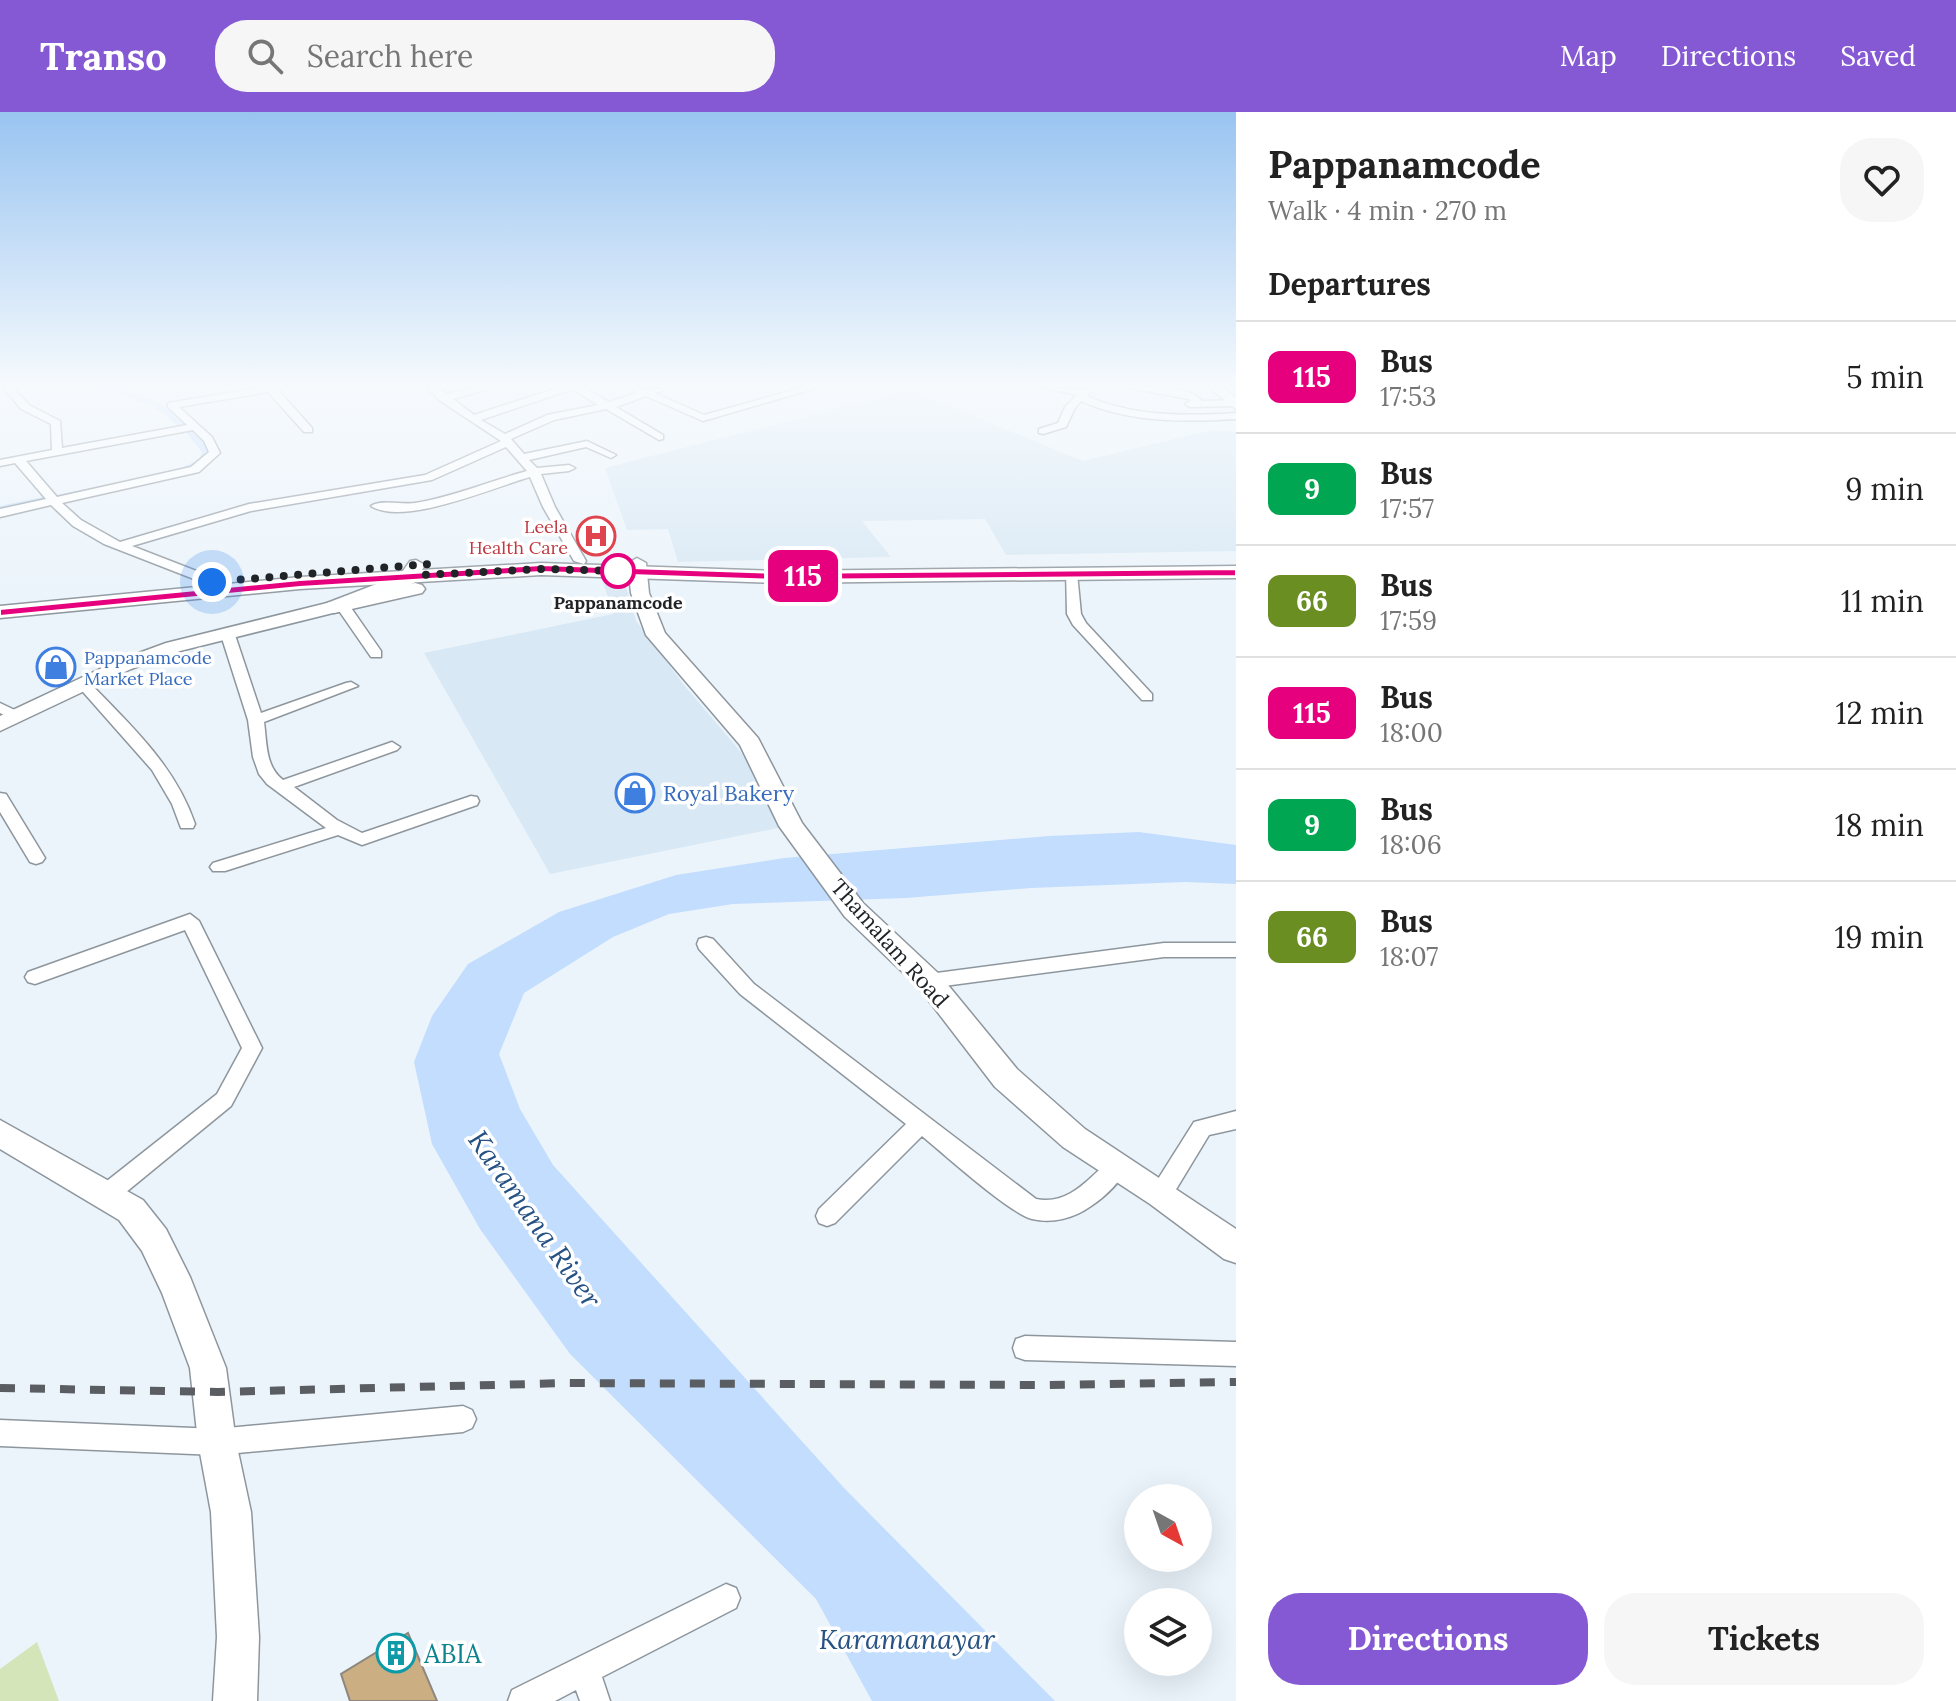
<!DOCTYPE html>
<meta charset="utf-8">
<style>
:root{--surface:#fff;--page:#f6f6f6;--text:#222;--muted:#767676;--line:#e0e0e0;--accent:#8559d3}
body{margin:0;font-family:Lora,serif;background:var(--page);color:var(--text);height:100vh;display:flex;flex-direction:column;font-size:30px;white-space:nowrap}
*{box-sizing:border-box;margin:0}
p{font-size:26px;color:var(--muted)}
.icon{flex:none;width:44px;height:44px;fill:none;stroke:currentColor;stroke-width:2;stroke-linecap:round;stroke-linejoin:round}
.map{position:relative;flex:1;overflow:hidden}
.drawer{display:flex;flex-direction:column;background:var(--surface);width:720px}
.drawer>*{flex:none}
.badge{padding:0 16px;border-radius:12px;font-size:28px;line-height:52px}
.needle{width:52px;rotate:140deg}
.buttons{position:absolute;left:1124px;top:1372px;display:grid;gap:16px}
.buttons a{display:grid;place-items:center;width:88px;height:88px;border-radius:50%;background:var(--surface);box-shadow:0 8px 32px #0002;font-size:40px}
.you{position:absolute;width:40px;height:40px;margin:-20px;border:6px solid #fff;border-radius:50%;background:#1a73e8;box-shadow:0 0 0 12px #1a73e833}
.map>.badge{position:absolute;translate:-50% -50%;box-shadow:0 0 0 4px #fff}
h2{padding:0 32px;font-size:30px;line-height:72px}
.round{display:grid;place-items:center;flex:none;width:84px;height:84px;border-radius:32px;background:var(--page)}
.summary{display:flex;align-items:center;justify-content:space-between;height:136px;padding:0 32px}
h1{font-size:38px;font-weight:700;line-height:60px}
.action{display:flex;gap:16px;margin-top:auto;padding:16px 32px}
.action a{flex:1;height:92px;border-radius:32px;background:var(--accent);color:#fff;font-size:32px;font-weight:700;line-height:92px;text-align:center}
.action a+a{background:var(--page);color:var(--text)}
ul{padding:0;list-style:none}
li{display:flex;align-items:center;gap:24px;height:112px;padding:0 32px;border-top:2px solid var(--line)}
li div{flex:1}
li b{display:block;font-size:30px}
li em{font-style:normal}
li .badge{min-width:88px;font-weight:700;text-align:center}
header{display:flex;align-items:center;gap:48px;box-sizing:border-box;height:112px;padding:0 40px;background:var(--accent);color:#fff}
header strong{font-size:38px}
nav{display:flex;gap:44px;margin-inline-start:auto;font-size:28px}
.search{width:560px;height:72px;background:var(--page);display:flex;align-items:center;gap:20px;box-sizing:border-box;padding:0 28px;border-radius:32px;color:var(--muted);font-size:30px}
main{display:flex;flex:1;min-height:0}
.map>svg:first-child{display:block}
.built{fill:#d8e8f4}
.green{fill:#d4e5ba}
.water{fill:#c3ddfe}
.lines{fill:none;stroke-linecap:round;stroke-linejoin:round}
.canal{fill:#c3ddfe;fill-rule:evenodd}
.building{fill:#ccae83;stroke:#8d877f;stroke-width:2}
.street-casing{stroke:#8e969d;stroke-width:3}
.secondary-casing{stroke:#8e969d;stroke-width:3}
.primary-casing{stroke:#8e969d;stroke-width:3}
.street{fill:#fff;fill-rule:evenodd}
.secondary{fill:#fff;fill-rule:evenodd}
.primary{fill:#fff;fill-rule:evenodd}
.rail{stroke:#5a5e62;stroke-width:8;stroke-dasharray:15 15;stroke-linecap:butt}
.line{fill:#e6007e;stroke:#fff;stroke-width:2}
.walk{stroke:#212427;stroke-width:8;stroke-dasharray:0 14.4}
.stop-dot{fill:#fff;stroke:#e6007e;stroke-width:4}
.labels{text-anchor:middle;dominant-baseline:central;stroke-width:7;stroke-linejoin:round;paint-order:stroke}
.far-health-label{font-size:18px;fill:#be3a42;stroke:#fff;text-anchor:end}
.far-stop-label{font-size:18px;font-weight:bold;fill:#212427;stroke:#fff}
.far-shop-label{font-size:18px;fill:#366cbe;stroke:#fff;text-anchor:start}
.shop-label{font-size:22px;fill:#366cbe;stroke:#fff;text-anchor:start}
.street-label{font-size:22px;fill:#212427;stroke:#fff}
.near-culture-label{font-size:26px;fill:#0d838f;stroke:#fff;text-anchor:start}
.near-water-label{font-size:28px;font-style:italic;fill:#265183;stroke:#fff}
</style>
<header>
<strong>Transo</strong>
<div class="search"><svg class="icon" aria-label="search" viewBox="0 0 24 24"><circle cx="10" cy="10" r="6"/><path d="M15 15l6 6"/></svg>Search here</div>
<nav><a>Map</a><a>Directions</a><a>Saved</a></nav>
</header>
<main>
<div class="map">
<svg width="1236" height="1589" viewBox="0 0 1236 1589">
<rect width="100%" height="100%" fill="#ebf4fb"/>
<path class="built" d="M910,278L1083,349L1212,318L1236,320V439L1006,443L985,407L862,409L891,445L678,450L668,417L627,418L605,356Z
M602,467L624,468L636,509L684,573L745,645L783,715L550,762L424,541L613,502Z"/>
<path class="green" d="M37,1530L59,1589H0V1557Z"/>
<path class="water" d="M1139,720L1236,733V772L1185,770L1031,776L906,786L733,792L669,802L613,825L524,881L499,942L520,997L553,1053L845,1377L1055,1589H872L816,1487L570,1242L480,1117L432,1032L414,950L432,904L468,852L559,800L676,763L784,746L1049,724Z"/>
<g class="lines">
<path class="canal" d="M102,275C133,275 166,292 189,314L181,316L154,295Z
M190,316L212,340L206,352L179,363L62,386L57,383L176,358L199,348L202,340L185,319Z
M47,384L51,385V389L0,400V394Z"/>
</g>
<path class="building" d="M408,1521L437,1589H350L341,1562Z"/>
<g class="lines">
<g class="street-casing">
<path id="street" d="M3,275H13L29,293L60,309L62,336L187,313L168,295V291L264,275H286L278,278L312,316V320H304L268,280L179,295L212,325L220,341L199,360L62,391L81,408L120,430L249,392L425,363L501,329L439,288L426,275H437L447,282L478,275H495L453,287L474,303L560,275H583L609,290L637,281L628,275L647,278L672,275L655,281L704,303L804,275H820L703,309L646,284L616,295L663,323V327L659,328L606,297L554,308L511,327L524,342L587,329L616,343L611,346L586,335L529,348L537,356L569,353L575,356L569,359L541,362L555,395L586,449L584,452L574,449L543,395L530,365C494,375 403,415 371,394C381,387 402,393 415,391C453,385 490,369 527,359L506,335L432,368L251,399L132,434L217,467V473L212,474L104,432L73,414L51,393L0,405V397L46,387L15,351L0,354V348L52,338L51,312L21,297ZM573,277L598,293L547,303L505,322L481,308ZM193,318L204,329L209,340L191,355L57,385L26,349Z
M1042,275L1082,278L1096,275L1087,284C1133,305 1186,304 1236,301V307C1184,310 1129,311 1081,289L1075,296L1066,315L1043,322L1039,321V317L1058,311L1065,295L1077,283Z
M1124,275C1145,275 1187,272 1202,289L1235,288L1236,294L1190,295L1185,292L1191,289L1189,287Z
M1066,458L1077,461L1081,502L1086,511L1152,582V588H1142L1073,513L1067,502Z
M342,489L347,490L381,539V545H371L335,493Z
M227,516L234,520L261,601L346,571L351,570L358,574L264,610C267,631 265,654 283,668L392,630L400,635L397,638L294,675L337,708L362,721L471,684L477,685L479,689L477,693L362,733L338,723L225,759H213L210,755L213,751L326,716L267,672L259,662L253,645L248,608L220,520Z
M83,568L88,569C130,613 175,653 195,712L193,716H181L172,692L152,658L76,572Z
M0,591L21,601L24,604L16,609L0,601Z
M0,681L6,682L45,746L42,750L36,752L30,750L0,700Z
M190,802L199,809L262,936L231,994L114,1090L106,1093L98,1090L95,1083L98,1076L217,982L242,936L185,818L35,872L28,870L25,865L28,860Z
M706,825L713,827L754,872L1036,1087C1083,1096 1102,1038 1126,1046L1129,1053C1121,1069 1106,1084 1091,1094C1074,1106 1053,1112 1032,1107C1009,1101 944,1042 922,1024L835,1111L827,1114L819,1111L816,1104L819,1097L906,1012L740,882L699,837L697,832L699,827Z
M1164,831H1236V845H1164L929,876L922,874L919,869L922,864L929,862Z
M1236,999V1017L1209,1023L1169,1089L1161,1092L1153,1089L1150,1082L1153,1075L1194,1010Z
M1025,1224L1236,1230V1254L1025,1248L1016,1245L1013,1236L1016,1227Z
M463,1294L472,1298L476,1307L472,1316L463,1320L217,1343L0,1334V1308L217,1317Z
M726,1472L736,1476L740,1486L736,1496L602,1565L610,1589H580L576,1578L555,1589H508L512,1578Z"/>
</g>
<g class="secondary-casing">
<path id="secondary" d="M1208,275H1223L1236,286V297Z
M637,446L646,451L649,481L665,521L758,626L802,711L863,791L939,862L1017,957L1085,1017L1236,1117V1151L1224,1147L1150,1092L1063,1035L995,975L919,876L845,805L779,714L740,633L646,523L631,481L628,451Z
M416,448L425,453L414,471L341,499L180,539L131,557L0,619V604L117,549L166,531L327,491L400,463L410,449Z
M0,1008L143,1088L166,1117L190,1165L226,1256L236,1330L251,1400L259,1525L257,1589H213L217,1525L211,1400L198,1330L190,1256L162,1181L142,1139L119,1108L0,1037Z"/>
</g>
<g class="primary-casing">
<path id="primary" d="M541,451L775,459L1236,454V466L775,471L541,463L300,477L0,506V494L300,465Z
M415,471L422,473L425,477L422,481L334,501L324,495L327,491Z"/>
</g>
<use href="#street" class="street"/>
<use href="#secondary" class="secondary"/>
<use href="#primary" class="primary"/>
<path class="rail" d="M0,1276L218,1280L569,1271L1044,1273L1236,1270"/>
</g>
<linearGradient id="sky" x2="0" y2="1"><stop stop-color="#99c4f1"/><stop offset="0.55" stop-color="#f6fafd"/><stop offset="1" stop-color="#f6fafd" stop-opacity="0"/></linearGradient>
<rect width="1236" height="497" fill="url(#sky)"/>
<path class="line" d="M541,453L775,461L1236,457V464L775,468L541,460L300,475L0,504V497L300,468Z"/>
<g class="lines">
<path class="walk" d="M212,470L427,452L423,463L541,457L618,459"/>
</g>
<defs>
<g id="hospital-ring" transform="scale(2)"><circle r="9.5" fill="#fff" stroke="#e0444e" stroke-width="1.5"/><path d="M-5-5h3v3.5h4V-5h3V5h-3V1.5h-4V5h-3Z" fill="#e0444e"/></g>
<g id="shop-ring" transform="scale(2)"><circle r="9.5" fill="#fff" stroke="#3f7fe0" stroke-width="1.5"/><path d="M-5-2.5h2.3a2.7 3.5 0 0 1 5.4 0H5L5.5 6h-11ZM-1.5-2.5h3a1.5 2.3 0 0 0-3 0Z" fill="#3f7fe0"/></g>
<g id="building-ring" transform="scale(2)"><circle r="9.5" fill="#fff" stroke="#0f9aa8" stroke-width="1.5"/><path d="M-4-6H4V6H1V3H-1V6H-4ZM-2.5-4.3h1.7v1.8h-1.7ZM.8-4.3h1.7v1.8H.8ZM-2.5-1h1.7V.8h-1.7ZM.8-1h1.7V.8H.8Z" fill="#0f9aa8"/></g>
</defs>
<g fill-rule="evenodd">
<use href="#hospital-ring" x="596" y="424"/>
<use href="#shop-ring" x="56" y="555"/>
<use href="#shop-ring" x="635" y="681"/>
<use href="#building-ring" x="396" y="1541"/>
</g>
<circle class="stop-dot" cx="618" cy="459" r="16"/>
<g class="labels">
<g class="far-health-label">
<text x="568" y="414">Leela<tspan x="568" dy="21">Health Care</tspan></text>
</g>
<g class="far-stop-label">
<text x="618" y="490">Pappanamcode</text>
</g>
<g class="far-shop-label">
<text x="84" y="545">Pappanamcode<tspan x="84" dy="21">Market Place</tspan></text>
</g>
<g class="shop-label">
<text x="663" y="681">Royal Bakery</text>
</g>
<g class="street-label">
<text transform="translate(890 831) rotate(48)">Thamalam Road</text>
</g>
<g class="near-culture-label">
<text x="424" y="1541">ABIA</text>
</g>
<g class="near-water-label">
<text transform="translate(535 1107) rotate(55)">Karamana River</text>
<text x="907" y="1527">Karamanayar</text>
</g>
</g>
</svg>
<div class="buttons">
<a><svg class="needle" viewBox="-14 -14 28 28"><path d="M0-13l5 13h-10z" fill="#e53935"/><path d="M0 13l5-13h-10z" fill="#767676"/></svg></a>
<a><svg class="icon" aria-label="layers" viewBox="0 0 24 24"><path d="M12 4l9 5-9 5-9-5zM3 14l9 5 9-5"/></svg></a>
</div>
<div class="you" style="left:212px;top:470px"></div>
<b class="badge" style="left:803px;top:464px;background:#e6007e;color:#fff">115</b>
</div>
<section class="drawer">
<div class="summary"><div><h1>Pappanamcode</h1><p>Walk · 4 min · 270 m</p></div><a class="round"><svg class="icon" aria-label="heart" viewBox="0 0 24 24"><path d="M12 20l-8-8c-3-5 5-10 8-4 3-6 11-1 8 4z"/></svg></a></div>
<h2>Departures</h2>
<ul>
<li><span class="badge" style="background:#e6007e;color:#fff">115</span><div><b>Bus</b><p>17:53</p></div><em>5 min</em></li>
<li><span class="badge" style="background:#00a651;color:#fff">9</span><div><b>Bus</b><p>17:57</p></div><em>9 min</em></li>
<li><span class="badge" style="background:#6b8e23;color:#fff">66</span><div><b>Bus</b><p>17:59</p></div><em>11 min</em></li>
<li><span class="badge" style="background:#e6007e;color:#fff">115</span><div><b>Bus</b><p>18:00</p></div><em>12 min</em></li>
<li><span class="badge" style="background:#00a651;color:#fff">9</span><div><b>Bus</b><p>18:06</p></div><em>18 min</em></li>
<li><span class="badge" style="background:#6b8e23;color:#fff">66</span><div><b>Bus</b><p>18:07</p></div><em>19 min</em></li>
</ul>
<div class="action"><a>Directions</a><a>Tickets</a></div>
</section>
</main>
